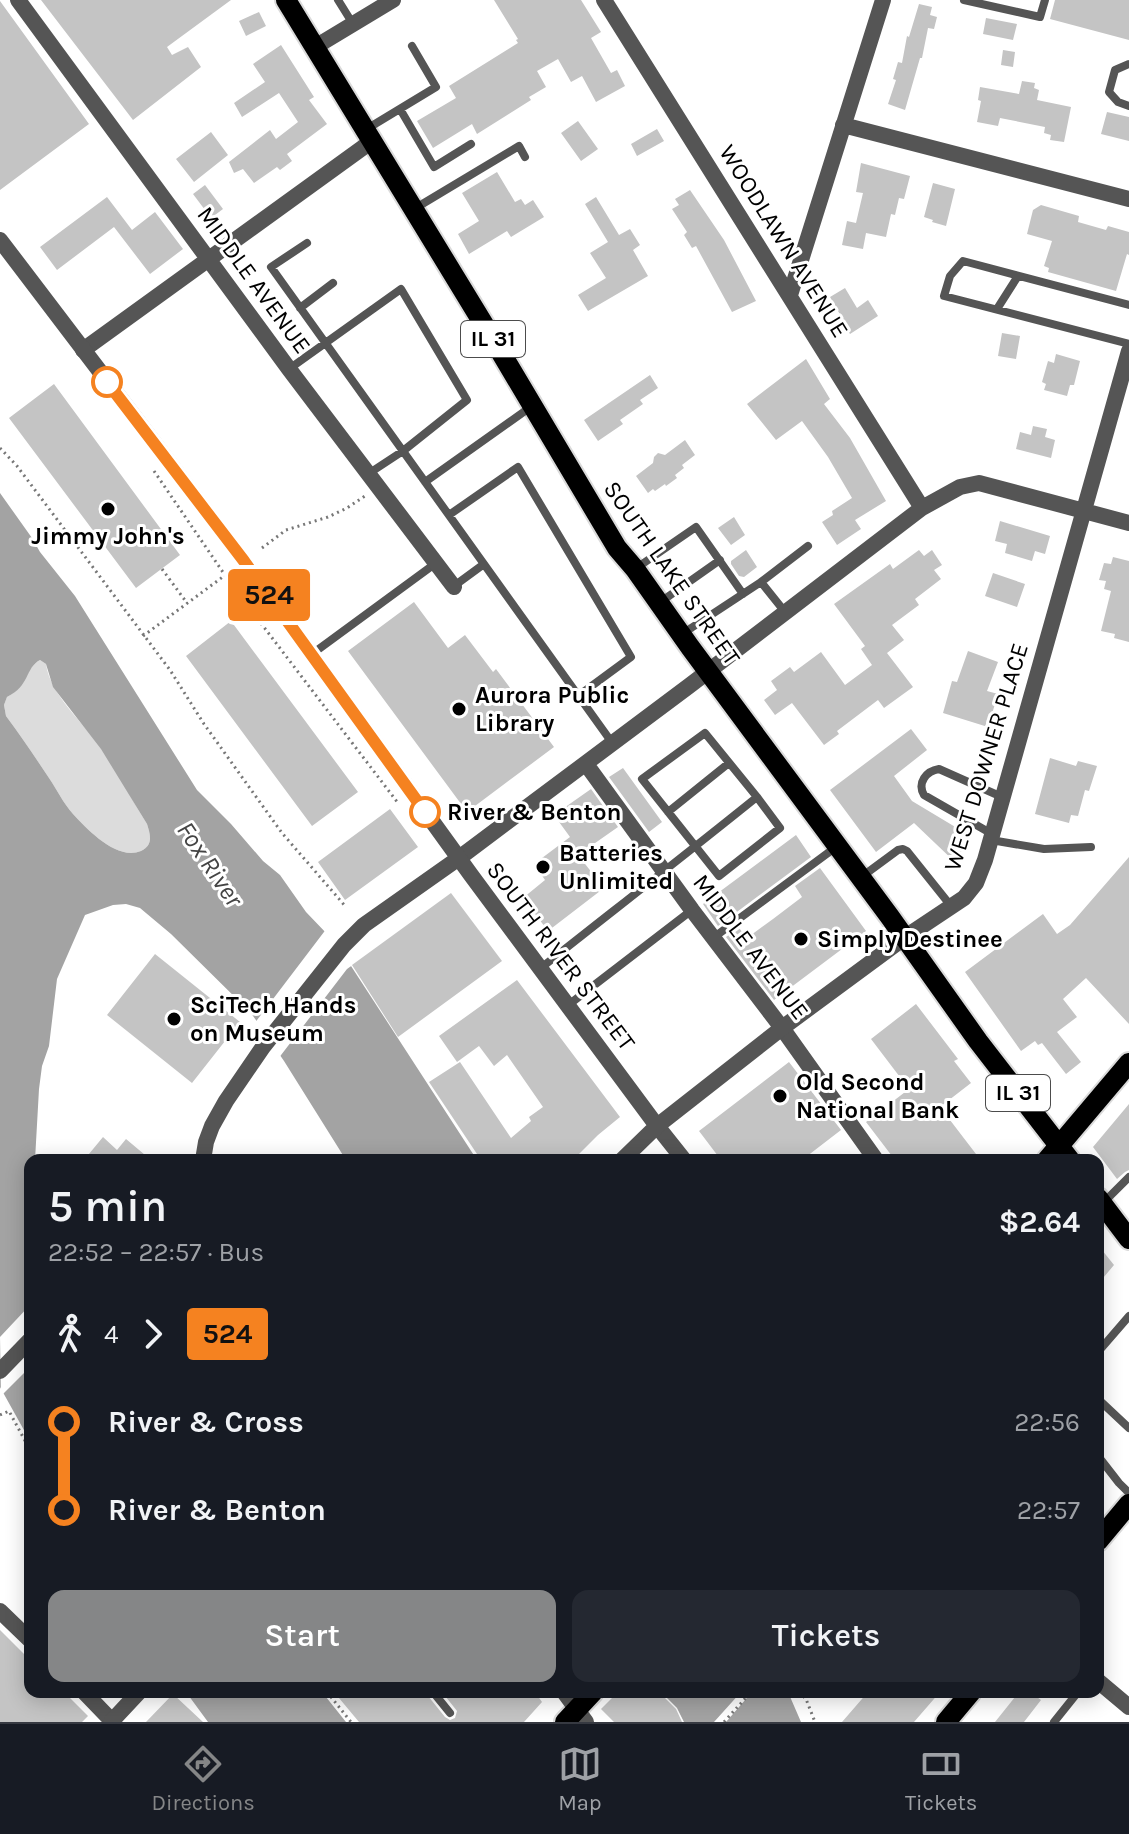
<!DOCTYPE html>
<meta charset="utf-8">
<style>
:root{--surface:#171b24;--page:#242831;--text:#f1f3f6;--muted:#9ea1a6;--line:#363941;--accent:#858687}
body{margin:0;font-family:Karla,sans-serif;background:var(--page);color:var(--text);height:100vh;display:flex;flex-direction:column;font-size:30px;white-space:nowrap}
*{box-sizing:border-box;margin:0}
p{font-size:26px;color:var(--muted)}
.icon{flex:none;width:44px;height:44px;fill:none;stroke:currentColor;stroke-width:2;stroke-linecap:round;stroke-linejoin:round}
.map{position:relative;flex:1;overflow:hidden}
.panel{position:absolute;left:24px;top:1154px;width:1080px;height:544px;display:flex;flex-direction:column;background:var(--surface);border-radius:16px;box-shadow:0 4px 20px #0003}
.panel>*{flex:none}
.badge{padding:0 16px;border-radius:6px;font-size:28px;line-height:52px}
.map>.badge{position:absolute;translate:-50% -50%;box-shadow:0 0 0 4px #fff}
.legs{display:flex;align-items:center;gap:12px;height:88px;padding:0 24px;font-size:26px}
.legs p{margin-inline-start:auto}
.summary{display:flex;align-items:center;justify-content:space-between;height:136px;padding:0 24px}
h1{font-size:44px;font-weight:600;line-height:60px}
.button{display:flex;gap:16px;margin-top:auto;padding:16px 24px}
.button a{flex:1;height:92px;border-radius:16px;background:var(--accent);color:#fff;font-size:32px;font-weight:600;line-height:92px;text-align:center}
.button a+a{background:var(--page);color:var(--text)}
ul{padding:0 24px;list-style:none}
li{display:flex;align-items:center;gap:28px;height:88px;font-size:30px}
li i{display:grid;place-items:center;width:12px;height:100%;margin:0 10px;background:currentColor}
li i::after{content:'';width:20px;height:20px;margin:-10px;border:6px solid;border-radius:50%;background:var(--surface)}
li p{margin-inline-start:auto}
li:first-child i{background:linear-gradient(#0000 50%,currentColor 0)}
li:last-child i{background:linear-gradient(currentColor 50%,#0000 0)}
.dock{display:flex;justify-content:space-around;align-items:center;height:112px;border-top:2px solid var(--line);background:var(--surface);font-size:22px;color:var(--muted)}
.dock a{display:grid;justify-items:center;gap:4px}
.dock .selected{color:var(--accent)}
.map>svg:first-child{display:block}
.green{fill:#dcdcdc}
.water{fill:#a3a3a3;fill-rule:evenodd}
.pier{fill:#fff}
.building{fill:#c4c4c4}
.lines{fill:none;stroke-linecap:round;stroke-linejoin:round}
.primary-casing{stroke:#dbdbdb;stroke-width:24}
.path{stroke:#777;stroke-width:3;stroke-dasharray:2 4;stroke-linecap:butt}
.service{stroke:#555;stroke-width:8}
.minor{stroke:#555;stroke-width:16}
.tertiary{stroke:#555;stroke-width:16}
.primary{stroke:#000;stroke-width:20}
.line-1-casing{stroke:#fff;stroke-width:18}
.line-1{stroke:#f58220;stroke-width:12}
.stop-1-dot{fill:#fff;stroke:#f58220;stroke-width:4}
.poi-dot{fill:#000;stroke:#fff;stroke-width:3}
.labels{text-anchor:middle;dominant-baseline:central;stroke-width:6;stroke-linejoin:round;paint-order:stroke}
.shield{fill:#fff;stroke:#4c4c4c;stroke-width:2}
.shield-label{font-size:22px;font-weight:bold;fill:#000}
.street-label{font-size:24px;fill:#000;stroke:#fff}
.poi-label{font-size:24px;font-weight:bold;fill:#000;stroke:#fff;text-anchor:start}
.stop-label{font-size:24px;font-weight:bold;fill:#000;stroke:#fff;text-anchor:start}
.water-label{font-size:26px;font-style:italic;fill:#444;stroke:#fff}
</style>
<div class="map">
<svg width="1129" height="1722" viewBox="0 0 1129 1722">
<rect width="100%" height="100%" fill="#fff"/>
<path class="green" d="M40,660L46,664C50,695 84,723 101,748C118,772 131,799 147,824C150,834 154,845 141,851C117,861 88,830 73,814C64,804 57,790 49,778C35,757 21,736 6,716L4,705L7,697C27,687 25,668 40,660Z"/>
<path class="water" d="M0,493L32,538L40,552L75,596L197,790L231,824L263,861L280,875L306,912L329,936L340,956L351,966L477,1160H346L284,1061L251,1013L171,934L140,908L126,904L113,905L85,915L57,979L49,1046L42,1066L39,1089L35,1160H30V1441L0,1387ZM40,660L46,664L53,687L101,749L147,824C150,834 154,845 141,851C117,861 88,830 73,814C64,804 57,790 49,778C35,757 21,736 6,716L4,705L7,697C30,686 25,668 40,660Z
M186,1692H322L346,1722H208Z
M661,1692H788L801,1722H684L677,1708Z"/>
<path class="pier" d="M327,928L333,933L344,953L354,964L347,969L278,1059L254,1024Z
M30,1305V1367L1,1396L0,1337Z
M741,1692H752L726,1722H714Z"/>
<path class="building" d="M41,0H231L167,47L172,55L188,47L201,67L133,120Z
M494,0H581L601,32L591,38L611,73L617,70L625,86L596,102L582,76L571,82L558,59L537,71L546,87L529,97L531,100L477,134L472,124L433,148L417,121L456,98L449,86L518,43L516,40L518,39Z
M1055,0H1129V40L1050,19Z
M0,1L89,124L0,190Z
M919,4L932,7L930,15L937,17L934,29L928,28L922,58H920L905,110L888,104L896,80L893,79L898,62L902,63L907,36L909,37Z
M259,12L266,26L246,36L239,21Z
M986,18L1017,24L1013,40L983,34Z
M281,45L314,97L309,100L327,124L287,154L292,161L280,170L277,167L254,183L243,169L234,173L229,162L270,130L276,139L298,122L279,93L242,117L234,103L265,82L253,64Z
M1003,50L1015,52L1013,67L1001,65Z
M1022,81L1035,83L1034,88L1039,90L1037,100L1071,107L1064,142L1050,140L1051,135L1044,133L1045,127L1000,118L998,126L977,122L981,101L978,100L980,87L1019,94Z
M1107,112L1129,117V141L1101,134Z
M578,121L598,149L581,161L561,133Z
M657,129L664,141L637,156L631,144Z
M211,132L228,155L194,182L176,159Z
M861,163L910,176L904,199L899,198L895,215L891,214L886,237L866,233L863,249L842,245L847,221L856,223L863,193L856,192Z
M497,172L515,202L521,199L525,205L533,200L544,217L511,237L507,231L469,254L458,234L479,221L462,193Z
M933,183L955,189L946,226L932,222L933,220L924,217Z
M205,185L223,209L211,218L193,194Z
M690,190L724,240L756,301L732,312L696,246L692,248L684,235L687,232L672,209L679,205L675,199Z
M107,197L132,230L155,212L183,249L150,274L114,227L57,270L40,247Z
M596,197L619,235L630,229L640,245L633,250L648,276L588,311L578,295L606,278L590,253L608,242L585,204Z
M1041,205L1079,216L1078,222L1106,230L1108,226L1129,232V255L1127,254L1116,291L1048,272L1049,268L1044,266L1052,241L1027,234L1033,210Z
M845,288L857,308L868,300L878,316L850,334L840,319L842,318L830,297Z
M1002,333L1020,336L1016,359L998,356Z
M1056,354L1080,361L1074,385H1070L1067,396L1044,390L1046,384L1042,382L1048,361L1054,363Z
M806,359L830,399L824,404L850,438L886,501L855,520L861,529L837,545L822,522L833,515L832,511L852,498L828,457L802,421L776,440L747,404Z
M650,375L658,388L640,400L643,404L620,420L623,424L598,441L584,420Z
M54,384L180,555L136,588L9,418Z
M1033,426L1047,429L1045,437L1055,440L1051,458L1016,449L1020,432L1031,435Z
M685,440L695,455L682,465L684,468L675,475L677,478L666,486L665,484L655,491L653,489L648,493L636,476L653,463L654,457L658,453L665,455Z
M734,517L745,535L731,545L718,528Z
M1000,521L1050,536L1045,554L1035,551L1032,561L1005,553L1007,544L995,541Z
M746,550L757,567L744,577L739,576L731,564V561Z
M919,550L924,556L932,550L942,565L934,570L941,579L915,599L919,605L892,625L904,640L887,653L913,687L884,708L878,700L837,731L839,734L824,745L792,703L775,715L764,700L777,690L771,681L790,667L794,672L821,652L845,685L872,665L861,649L865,646L834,604L890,564L893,569Z
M1113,557L1129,561V642L1114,638L1115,634L1101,631L1111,591L1104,589L1106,581L1099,580L1104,563L1111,564Z
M993,573L1025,584L1017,607L985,596Z
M414,602L448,648L465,635L493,672L496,669L554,747L467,812L348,651Z
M231,621L358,792L312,826L186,656Z
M968,651L998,662L987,691L998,694L988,727L943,713L952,681L957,682Z
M911,729L927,750L894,776L912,801L967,834L957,864L914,823L876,852L830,790Z
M1050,758L1076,766L1078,761L1097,766L1089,791L1085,790L1078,816L1071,815L1069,823L1035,814Z
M623,768L662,822L649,832L609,777Z
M591,789L618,827L578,855L604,888L548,931L523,898L545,880L534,864L570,837L554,815Z
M390,809L418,847L345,900L318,862Z
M796,835L811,857L718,926L703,904Z
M1129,857V1024L1086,978L1063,999L1077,1017L1057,1032L1081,1062L1066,1074L1042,1043L1038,1045L1035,1041L1021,1051L965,972L1043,914L1057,934L1070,925Z
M820,868L866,931L774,1000L726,937L739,928L747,938L773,919L802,897L795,886Z
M451,893L502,961L398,1037L352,965Z
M155,954L240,1022L192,1083L107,1015Z
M517,980L620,1117L598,1135L573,1160H481L429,1082L460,1062L511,1138L531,1121L529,1117L543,1107L507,1055L494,1066L479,1046L457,1062L439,1036Z
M916,1004L958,1059L954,1061L971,1083L940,1107L976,1154L968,1160H895L866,1122L909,1089L871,1039Z
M789,1062L841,1130L802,1160H721L699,1131Z
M1129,1104V1170L1125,1172L1117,1179L1093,1147Z
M103,1137L117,1150L126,1139L151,1160H84Z
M1098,1245L1114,1265L1098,1284Z
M0,1630L30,1660V1692H64L88,1716L82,1722H0Z
M334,1692H426L428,1696L445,1717L450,1720L455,1718L457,1711L442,1692H535L542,1702L524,1722H359Z
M618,1692H659L676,1709L682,1722H614L601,1709Z
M868,1692H940L914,1722H842Z
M1019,1692H1030L1041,1700L1024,1722H995Z
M173,1694L203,1722H146Z"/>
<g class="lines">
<g class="primary-casing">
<path id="primary" d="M286,0L500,351L617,548L635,569L690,647L890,917L978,1041L1070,1160
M1047,1160L1129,1063
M1098,1198L1129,1239
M1098,1541L1129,1504
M565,1722L593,1692
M946,1722L971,1692"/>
</g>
<path class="path" d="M0,448L17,466L170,670L204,724L282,833L346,907
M154,471L231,584L398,803
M262,548L286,530L328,517L347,508L365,496
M162,569L187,603
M143,636L224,576
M0,1415L9,1411L30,1450
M327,1692L351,1722
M799,1692L806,1699L815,1722
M724,1722L751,1692"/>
<path class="service" d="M338,0L353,24
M964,0L1040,17L1045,0
M1129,64L1115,70L1109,92L1118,102L1129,106
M400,109L434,167L471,144
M365,130L436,87L412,46
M414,209L519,146L525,157
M307,243L271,267L613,744
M1129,305L963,261L950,276L944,296L1129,344
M300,308L333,283
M997,309L1018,276
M289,369L401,289L467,400L403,451L368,474
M425,482L532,406
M449,515L518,467L631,657L578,696
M635,569L696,527L743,594
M454,586L484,564
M659,603L720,560
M785,612L761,582L808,546
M682,634L761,582
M312,654L436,563
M668,812L729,763
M992,834L924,795C917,783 926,771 939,769L1002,797
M991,840L1044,849L1091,847
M860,878L898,850L903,849L907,851L951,906
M713,938L836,847
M541,968C613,911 685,855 757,797L705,733L642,779L719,876L780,828L757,797
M567,1006L692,910
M1103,1203L1129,1177
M1098,1352L1129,1316
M1098,1399L1129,1428
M1098,1456L1119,1483L1129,1493
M433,1692L450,1713
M1054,1722L1078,1692"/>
<path class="minor" d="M18,0L289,369L454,587
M604,0L922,508
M315,47L393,0
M843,125L1129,199
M790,295L883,0
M83,350L372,141
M586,764L692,910L782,1028L876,1160
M459,858L689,686L922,508L960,487L979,483L1129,523
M904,938L964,898L976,883L985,860L1129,351
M657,1126L684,1160
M0,1611L30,1640
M1098,1681L1129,1707
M84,1692L112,1721
M564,1692L586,1722"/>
<path class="tertiary" d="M0,240L244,561L471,875L657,1126
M203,1160L206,1142L212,1126L226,1101L263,1047L344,945L364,925L459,858
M622,1160L657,1126L782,1028L904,938
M0,1371L30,1340
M111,1722L139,1692"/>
<use href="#primary" class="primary"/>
</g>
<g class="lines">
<g class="line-1-casing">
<path id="line-1" d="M107,382L244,561L425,812"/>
</g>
<use href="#line-1" class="line-1"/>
</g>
<g class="stop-1-dot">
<circle cx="107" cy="382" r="14"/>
<circle cx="425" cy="812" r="14"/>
</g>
<g class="poi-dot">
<circle cx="108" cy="509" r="8"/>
<circle cx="459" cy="709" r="8"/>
<circle cx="543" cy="867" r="8"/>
<circle cx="801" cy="939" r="8"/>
<circle cx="174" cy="1019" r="8"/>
<circle cx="780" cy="1096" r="8"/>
</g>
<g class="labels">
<g class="shield">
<rect x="461" y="321" width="64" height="36" rx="6"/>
<rect x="986" y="1075" width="64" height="36" rx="6"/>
</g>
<g class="shield-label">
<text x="493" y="339">IL 31</text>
<text x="1018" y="1093">IL 31</text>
</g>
<g class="street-label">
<text transform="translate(784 241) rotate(58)">WOODLAWN AVENUE</text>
<text transform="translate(254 280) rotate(54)">MIDDLE AVENUE</text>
<text transform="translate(672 573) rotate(55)">SOUTH LAKE STREET</text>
<text transform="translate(986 757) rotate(-73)">WEST DOWNER PLACE</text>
<text transform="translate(751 947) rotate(53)">MIDDLE AVENUE</text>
<text transform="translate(561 956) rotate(53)">SOUTH RIVER STREET</text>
</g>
<g class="poi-label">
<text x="108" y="536" text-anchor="middle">Jimmy John's</text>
<text x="475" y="695">Aurora Public<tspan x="475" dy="28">Library</tspan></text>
<text x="559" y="853">Batteries<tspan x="559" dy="28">Unlimited</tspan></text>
<text x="817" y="939">Simply Destinee</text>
<text x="190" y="1005">SciTech Hands<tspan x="190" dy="28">on Museum</tspan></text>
<text x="796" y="1082">Old Second<tspan x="796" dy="28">National Bank</tspan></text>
</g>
<g class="stop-label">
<text x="447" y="812">River &amp; Benton</text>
</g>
<g class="water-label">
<text transform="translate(210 864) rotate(56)">Fox River</text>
</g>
</g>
</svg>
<b class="badge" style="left:269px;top:595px;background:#f58220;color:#111">524</b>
<section class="panel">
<div class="summary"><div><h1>5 min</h1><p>22:52 – 22:57 · Bus</p></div><b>$2.64</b></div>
<div class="legs"><svg class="icon" aria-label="walk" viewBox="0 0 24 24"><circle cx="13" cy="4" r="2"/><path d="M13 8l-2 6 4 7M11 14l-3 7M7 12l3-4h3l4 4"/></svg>4<svg class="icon" aria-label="forward" viewBox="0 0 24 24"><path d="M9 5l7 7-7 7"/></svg><b class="badge" style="background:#f58220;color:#111">524</b></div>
<ul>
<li><i style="color:#f58220"></i><b>River &amp; Cross</b><p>22:56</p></li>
<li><i style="color:#f58220"></i><b>River &amp; Benton</b><p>22:57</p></li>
</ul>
<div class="button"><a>Start</a><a>Tickets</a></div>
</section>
</div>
<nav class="dock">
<a class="selected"><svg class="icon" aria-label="directions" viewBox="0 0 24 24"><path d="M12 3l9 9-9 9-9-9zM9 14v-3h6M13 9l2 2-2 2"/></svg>Directions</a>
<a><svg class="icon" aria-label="map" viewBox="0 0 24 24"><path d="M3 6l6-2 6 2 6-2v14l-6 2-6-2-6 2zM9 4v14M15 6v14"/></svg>Map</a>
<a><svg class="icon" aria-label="tickets" viewBox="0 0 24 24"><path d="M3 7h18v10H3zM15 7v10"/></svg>Tickets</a>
</nav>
